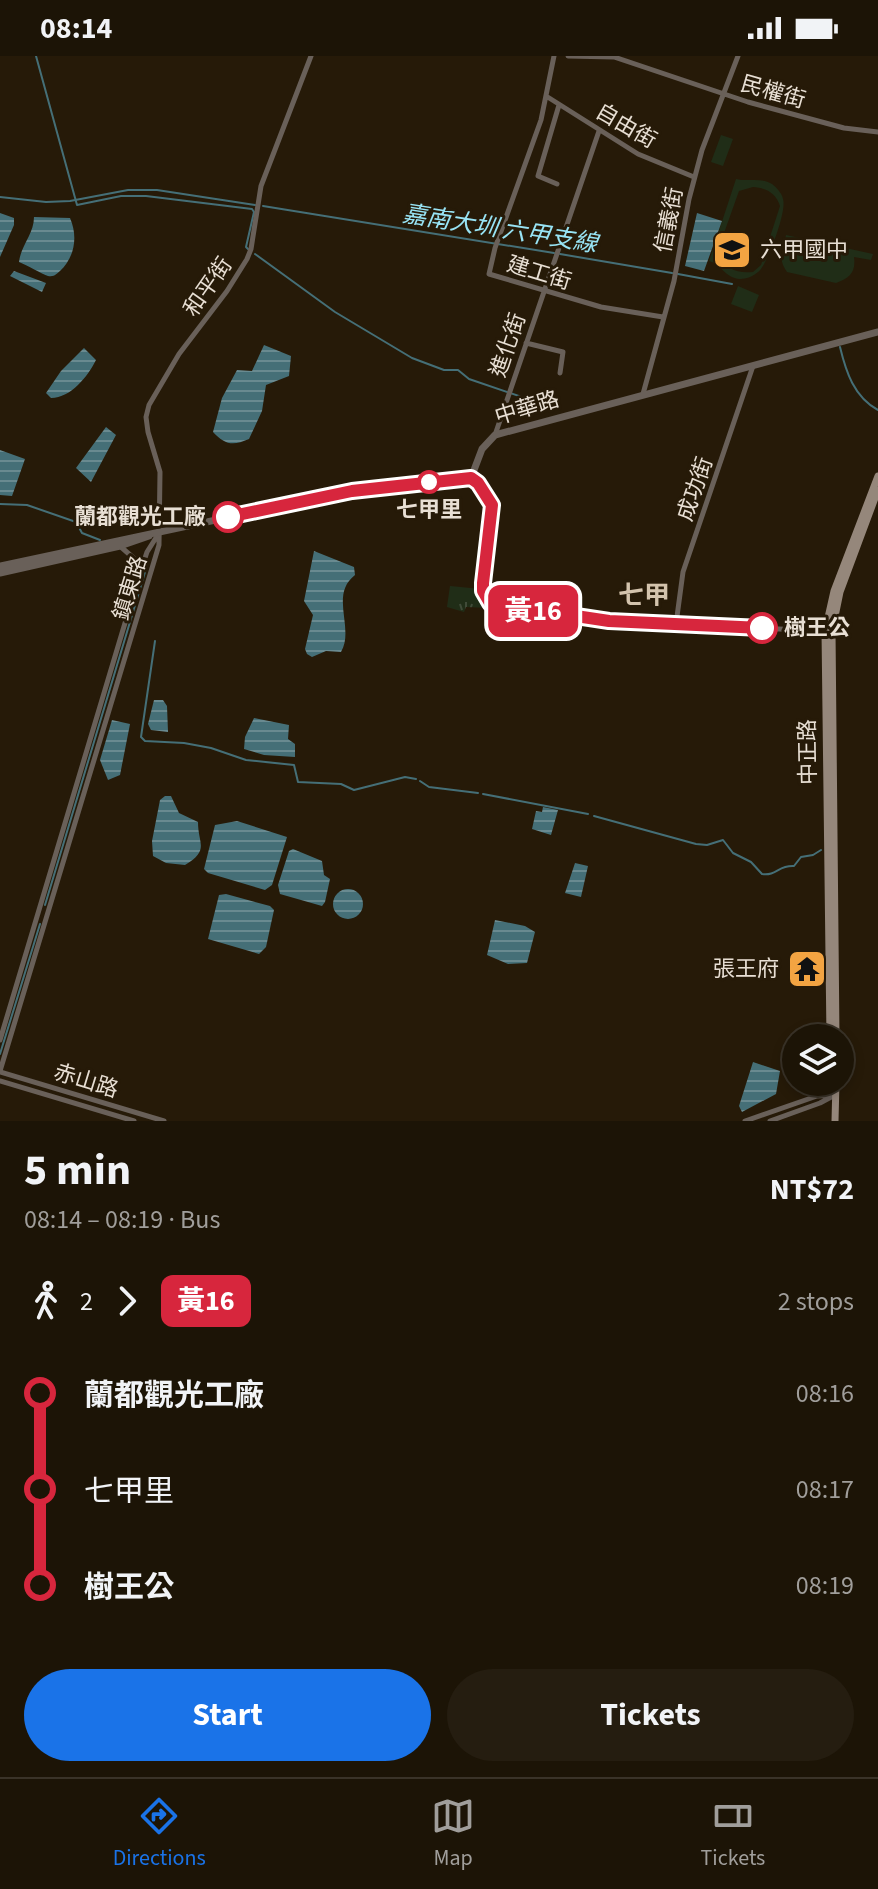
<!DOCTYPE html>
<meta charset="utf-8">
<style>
:root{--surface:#1c1406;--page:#251d10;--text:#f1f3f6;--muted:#a09e9b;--line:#3a3328;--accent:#1a73e8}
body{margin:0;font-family:"Source Sans 3","Noto Sans TC",sans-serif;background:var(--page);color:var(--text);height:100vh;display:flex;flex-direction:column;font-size:30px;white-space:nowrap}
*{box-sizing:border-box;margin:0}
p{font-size:26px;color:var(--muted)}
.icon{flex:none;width:44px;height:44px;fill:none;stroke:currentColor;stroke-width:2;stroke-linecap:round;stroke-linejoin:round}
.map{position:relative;height:1065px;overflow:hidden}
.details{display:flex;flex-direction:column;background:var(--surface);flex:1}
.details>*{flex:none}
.badge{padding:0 16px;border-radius:12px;font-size:28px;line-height:52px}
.controls{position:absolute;left:782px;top:968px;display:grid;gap:16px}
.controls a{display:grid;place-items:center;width:72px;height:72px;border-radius:50%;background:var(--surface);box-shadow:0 4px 12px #0003,0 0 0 2px var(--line);font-size:40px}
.map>.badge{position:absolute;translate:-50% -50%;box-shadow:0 0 0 4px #fff}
.legs{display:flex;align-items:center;gap:12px;height:88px;padding:0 24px;font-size:26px}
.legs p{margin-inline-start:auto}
.overview{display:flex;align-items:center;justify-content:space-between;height:136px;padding:0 24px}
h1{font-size:44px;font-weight:700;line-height:60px}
.action{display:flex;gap:16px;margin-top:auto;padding:16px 24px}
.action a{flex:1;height:92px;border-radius:48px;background:var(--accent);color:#fff;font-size:32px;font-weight:700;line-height:92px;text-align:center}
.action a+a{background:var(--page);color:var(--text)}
ul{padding:0 24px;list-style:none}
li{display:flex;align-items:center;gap:28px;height:96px;font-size:30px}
li i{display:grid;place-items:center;width:12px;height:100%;margin:0 10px;background:currentColor}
li i::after{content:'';width:20px;height:20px;margin:-10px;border:6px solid;border-radius:50%;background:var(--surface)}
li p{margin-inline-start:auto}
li:first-child i{background:linear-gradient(#0000 50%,currentColor 0)}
li:last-child i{background:linear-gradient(currentColor 50%,#0000 0)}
.status{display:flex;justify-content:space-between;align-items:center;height:56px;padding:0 40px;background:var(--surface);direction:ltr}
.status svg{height:22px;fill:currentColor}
.dock{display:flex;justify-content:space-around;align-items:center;height:112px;border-top:2px solid var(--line);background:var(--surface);font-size:22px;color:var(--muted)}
.dock a{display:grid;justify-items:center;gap:4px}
.dock .on{color:var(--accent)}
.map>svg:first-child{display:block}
.green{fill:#202d17;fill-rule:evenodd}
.park{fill:url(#park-tufts)}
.water{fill:url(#water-rules)}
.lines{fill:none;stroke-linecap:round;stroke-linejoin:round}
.stream{stroke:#456f77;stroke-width:2}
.minor{stroke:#696059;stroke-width:5}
.tertiary{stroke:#696059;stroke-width:7}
.secondary{stroke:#95877b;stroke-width:7}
.line-1-casing{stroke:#fff;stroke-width:18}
.line-1{stroke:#d7263d;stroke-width:12}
.stop-1-dot{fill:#fff;stroke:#d7263d;stroke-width:4}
.labels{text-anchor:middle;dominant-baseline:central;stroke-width:6;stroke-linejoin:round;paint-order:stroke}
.street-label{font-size:22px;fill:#e8dfd4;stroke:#261a08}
.poi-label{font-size:22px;fill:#e8dfd4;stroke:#261a08;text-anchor:start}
.stop-label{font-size:22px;font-weight:bold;fill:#e8dfd4;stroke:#261a08}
.water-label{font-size:24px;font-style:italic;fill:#98e4f5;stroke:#261a08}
.quarter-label{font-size:26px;font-weight:bold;fill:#d3c3ad;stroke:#261a08}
</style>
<div class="status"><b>08:14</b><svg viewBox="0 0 49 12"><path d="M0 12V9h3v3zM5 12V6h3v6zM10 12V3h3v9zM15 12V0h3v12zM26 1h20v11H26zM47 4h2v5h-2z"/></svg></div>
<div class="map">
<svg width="878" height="1065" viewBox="0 0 878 1065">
<defs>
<pattern id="park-tufts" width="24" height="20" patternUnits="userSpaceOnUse" patternTransform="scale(2)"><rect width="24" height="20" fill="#202d17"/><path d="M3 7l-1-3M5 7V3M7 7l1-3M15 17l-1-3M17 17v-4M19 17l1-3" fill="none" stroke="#404b38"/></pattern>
<pattern id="water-rules" width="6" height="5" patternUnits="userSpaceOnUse" patternTransform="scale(2)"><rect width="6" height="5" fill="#456f77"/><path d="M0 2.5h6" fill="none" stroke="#698a90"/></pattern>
</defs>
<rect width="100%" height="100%" fill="#261a08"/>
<path class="green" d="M721,79L733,83L723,110L711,106Z
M736,123C748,126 761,121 772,128C776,131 782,137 783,143C787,155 769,202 761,213C756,219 748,223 740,223C725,222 721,208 709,205ZM753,131C766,132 776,137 780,150L761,209L753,216C736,218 723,212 718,194L739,135Z
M786,179L873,198L871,204L854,201C856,216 850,222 836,227L787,216C779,205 780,196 789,185L785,184Z
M738,230L759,239L752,256L731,248Z"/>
<path class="park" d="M450,530L480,533L490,547L489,552L466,551L464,556L447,551Z"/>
<path class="water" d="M0,157L14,162V169L0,201Z
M697,157L722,165L704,215L685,210Z
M34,161L70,162C78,180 75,201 60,215C56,218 55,221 48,220C42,218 27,209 19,206C21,189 34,178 34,161Z
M14,215L46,227L42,236L10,220Z
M264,289L291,300L289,320L266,329L262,355L249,383C233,390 225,389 213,376L222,342L237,314L252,315Z
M84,292L96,304C88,320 71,342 51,342L46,337L61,315Z
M106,371L116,379L91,426L76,412Z
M0,394L25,403L12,440L0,439Z
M314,495L354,511L355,519C329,539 355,572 341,596L326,595L312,601L307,598L305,593L313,559L304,545Z
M154,644H163L167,650L168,676L151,674L148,668Z
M254,662L289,669L288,683L295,688V701L264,699L244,693L245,681Z
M112,664L130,668L120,719L108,724L100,704Z
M165,740H171L179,757L198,766C198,788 210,794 185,809L166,807L153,800L152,785L160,744Z
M543,751L558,754L551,779L532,773L536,755L542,756Z
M237,765L287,781L272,829L265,834L208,817L204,813L215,769Z
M293,793L322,805L324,819L330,823L325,846L322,850L280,838L278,829L289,795Z
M575,807L588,810L581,841L565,837Z
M333 848a15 15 0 1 1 30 0a15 15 0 1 1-30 0Z
M226,838L270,850L274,854L266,891L259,898L208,883L219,839Z
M495,864L525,870L535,876L527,907L508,908L487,899Z
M753,1006L780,1015L776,1038L742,1056L739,1050Z"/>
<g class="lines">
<path class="stream" d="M36,0L77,149L121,140H146L252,153L254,156L246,191L248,193
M0,141L46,146L70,145L128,134H157L255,149
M263,150L554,197
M255,198L335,256L412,302L444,314H458L469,323L554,352
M560,198L672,217
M678,218L732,228
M840,291C846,316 854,341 878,354
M0,448L27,449L76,466L82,477L100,484
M155,585L141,681L145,685L184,687L211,692L246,704L294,709L298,726L341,728L354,734L405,721L416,723
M420,725L429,731L478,737
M483,738L588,758
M594,760L696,788L707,789L723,784L733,797L751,806L762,818C777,820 778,809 794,810L801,801L813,799L821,794
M45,849L148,506
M0,998L40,868"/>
<path class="minor" d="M554,0L541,64L495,192L489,218L601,251L663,261
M568,0L614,1L748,46L844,72L878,76
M546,40L638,98L694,121
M557,128L538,120L559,49
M526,287L563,296L560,317
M643,338L674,225L689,143L702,94L738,0
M495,379L599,75
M471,422L478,427L492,449L483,527C484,537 486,545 495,549L627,566L825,575
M121,491L137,505L140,517
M676,568L683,516L753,310
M0,984L140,517L147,496L159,477
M0,1015L159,489L160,416L148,376L146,361L149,349L179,298L227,235L247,203L251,193L261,130L311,0
M0,1016L164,1065
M0,1025L134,1065
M745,1065L817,1040L834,1039
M770,1065L820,1047L833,1040"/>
<path class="tertiary" d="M0,510L352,435L471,422L482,393L495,379L878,276
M0,517L120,490L149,480"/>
<path class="secondary" d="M830,982L825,575L834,535L878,420
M836,982L832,575L840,536L878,434
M835,1065L836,1026"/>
</g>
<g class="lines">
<g class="line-1-casing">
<path id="line-1" d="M228,461L352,435L471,422L478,427L492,449L483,527V535L490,547L609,565L762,572"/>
</g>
<use href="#line-1" class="line-1"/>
</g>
<defs>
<g id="school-square" transform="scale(2)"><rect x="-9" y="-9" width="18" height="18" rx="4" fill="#f3a442" stroke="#261a08"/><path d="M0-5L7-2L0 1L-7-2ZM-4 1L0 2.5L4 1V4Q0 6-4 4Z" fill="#111"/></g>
<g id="temple-square" transform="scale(2)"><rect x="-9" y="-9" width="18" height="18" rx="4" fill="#f3a442" stroke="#261a08"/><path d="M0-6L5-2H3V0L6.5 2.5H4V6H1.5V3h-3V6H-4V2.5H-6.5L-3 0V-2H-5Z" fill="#111"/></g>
</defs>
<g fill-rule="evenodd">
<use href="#school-square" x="732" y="194"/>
<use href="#temple-square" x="807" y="913"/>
</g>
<g class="stop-1-dot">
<circle cx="429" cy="426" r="10"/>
<circle cx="228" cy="461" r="14"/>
<circle cx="762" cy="572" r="14"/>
</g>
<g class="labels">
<g class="street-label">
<text transform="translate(773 36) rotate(16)">民權街</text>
<text transform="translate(626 70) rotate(30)">自由街</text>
<text transform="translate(669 164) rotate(-79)">信義街</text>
<text transform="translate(539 217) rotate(17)">建工街</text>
<text transform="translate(208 231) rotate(-55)">和平街</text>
<text transform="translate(508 289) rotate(-71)">進化街</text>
<text transform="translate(527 352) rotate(-17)">中華路</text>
<text transform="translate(695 433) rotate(-71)">成功街</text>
<text transform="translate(130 532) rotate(-73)">鎮東路</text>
<text transform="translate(808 696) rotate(-91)">中正路</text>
<text transform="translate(86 1025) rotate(17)">赤山路</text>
</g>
<g class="poi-label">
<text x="760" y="194">六甲國中</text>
<text x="779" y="913" text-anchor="end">張王府</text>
</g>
<g class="stop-label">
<text x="429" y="454">七甲里</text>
<text x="206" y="461" text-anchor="end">蘭都觀光工廠</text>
<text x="784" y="572" text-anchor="start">樹王公</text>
</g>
<g class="water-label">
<text transform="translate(500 173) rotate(9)">嘉南大圳 六甲支線</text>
</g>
<g class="quarter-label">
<text x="644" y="539">七甲</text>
</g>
</g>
</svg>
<div class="controls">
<a><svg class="icon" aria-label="layers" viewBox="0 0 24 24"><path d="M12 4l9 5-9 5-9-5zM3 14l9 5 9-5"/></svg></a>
</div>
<b class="badge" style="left:533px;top:555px;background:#d7263d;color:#fff">黃16</b>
</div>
<section class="details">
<div class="overview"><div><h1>5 min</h1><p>08:14 – 08:19 · Bus</p></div><b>NT$72</b></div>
<div class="legs"><svg class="icon" aria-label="walk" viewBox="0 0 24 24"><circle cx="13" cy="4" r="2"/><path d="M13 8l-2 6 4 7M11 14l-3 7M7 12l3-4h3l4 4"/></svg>2<svg class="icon" aria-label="forward" viewBox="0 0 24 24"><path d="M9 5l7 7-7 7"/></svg><b class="badge" style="background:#d7263d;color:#fff">黃16</b><p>2 stops</p></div>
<ul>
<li><i style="color:#d7263d"></i><b>蘭都觀光工廠</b><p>08:16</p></li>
<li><i style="color:#d7263d"></i><span>七甲里</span><p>08:17</p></li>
<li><i style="color:#d7263d"></i><b>樹王公</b><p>08:19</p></li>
</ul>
<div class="action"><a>Start</a><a>Tickets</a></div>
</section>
<nav class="dock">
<a class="on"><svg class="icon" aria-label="directions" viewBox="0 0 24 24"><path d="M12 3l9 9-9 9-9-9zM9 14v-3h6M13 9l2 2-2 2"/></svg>Directions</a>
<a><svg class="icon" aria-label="map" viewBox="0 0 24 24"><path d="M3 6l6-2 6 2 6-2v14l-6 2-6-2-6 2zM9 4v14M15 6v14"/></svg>Map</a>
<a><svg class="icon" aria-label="tickets" viewBox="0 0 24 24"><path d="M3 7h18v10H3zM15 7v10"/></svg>Tickets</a>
</nav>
